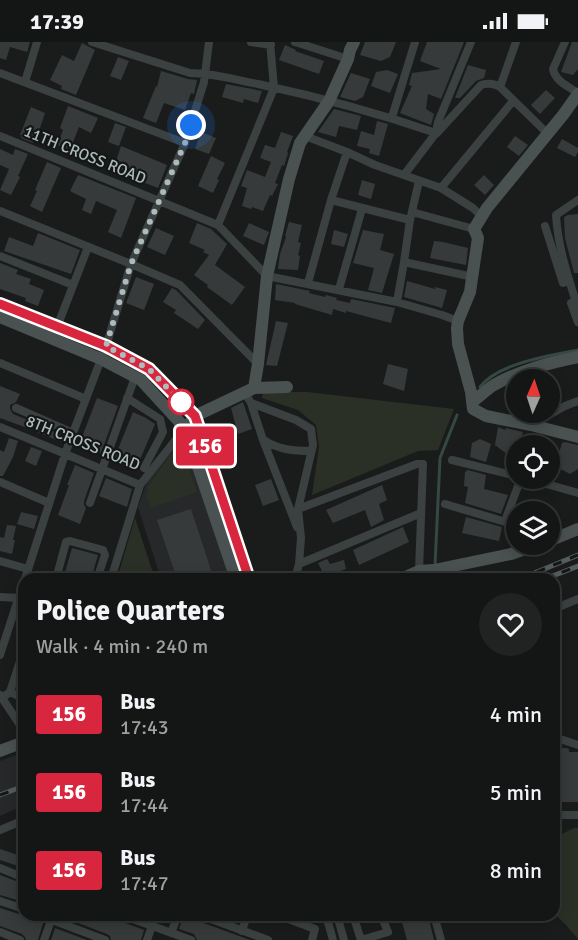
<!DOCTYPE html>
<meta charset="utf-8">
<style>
:root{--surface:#141515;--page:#212222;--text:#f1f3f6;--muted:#9d9fa0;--line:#333434}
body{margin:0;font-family:Signika,sans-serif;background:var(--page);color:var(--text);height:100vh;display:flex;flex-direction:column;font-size:22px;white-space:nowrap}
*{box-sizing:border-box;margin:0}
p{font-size:20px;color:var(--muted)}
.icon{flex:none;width:33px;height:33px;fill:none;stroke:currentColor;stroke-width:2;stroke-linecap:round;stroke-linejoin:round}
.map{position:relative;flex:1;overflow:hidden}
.details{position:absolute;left:18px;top:531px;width:542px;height:348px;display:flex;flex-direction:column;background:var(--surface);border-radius:18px;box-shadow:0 3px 15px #0003,0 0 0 2px var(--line)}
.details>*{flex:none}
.badge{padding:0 12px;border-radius:4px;font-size:21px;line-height:39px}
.needle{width:39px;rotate:3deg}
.controls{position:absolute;left:506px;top:327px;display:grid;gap:12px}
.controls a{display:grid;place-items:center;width:54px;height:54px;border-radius:50%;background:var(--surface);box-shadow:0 3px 15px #0003,0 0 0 2px var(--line);font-size:30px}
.you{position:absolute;width:30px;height:30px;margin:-15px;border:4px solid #fff;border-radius:50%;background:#1a73e8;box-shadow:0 0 0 9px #1a73e833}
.map>.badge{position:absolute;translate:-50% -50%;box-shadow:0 0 0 3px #fff}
.round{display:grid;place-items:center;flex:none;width:63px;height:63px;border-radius:32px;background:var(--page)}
.summary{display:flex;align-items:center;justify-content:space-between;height:102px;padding:0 18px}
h1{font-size:28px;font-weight:700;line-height:45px}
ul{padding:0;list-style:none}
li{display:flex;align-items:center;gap:18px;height:78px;padding:0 18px}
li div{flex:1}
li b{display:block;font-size:22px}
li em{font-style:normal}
li .badge{min-width:66px;font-weight:700;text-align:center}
.status{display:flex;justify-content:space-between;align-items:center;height:42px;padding:0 30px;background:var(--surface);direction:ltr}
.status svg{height:16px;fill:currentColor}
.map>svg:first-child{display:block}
.built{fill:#262829}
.green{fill:#2b3026}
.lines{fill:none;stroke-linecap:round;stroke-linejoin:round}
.stream{stroke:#354843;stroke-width:3}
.building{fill:#373a3b}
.street{stroke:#3b4041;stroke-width:8}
.secondary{stroke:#495151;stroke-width:12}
.rail-casing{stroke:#545c5c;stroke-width:5}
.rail{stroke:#151717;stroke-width:3;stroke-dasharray:9;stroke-linecap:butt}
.line-casing{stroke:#fff;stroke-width:14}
.line{stroke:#d7263d;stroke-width:9}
.walk{stroke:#adbbbc;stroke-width:6;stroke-dasharray:0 10.8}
.stop-dot{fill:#fff;stroke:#d7263d;stroke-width:3}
.labels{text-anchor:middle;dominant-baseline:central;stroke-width:4.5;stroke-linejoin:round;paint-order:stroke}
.street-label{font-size:16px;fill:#adbbbc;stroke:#151717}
</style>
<div class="status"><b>17:39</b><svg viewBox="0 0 49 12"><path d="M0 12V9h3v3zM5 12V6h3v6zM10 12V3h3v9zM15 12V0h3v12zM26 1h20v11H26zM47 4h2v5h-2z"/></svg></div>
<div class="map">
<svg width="578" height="898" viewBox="0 0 578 898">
<rect width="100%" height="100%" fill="#1a1c1c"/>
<path class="built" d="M182,395L230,537H161L138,465L147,440Z
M24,710V763L0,774V719Z"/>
<path class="green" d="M263,350H307L454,367L438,408L418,409L312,453L319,405L316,383L298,368L262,356Z
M180,399L197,450L151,466L147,455L148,445Z
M135,476L155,537H117Z
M574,786H578V897L566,883L554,871V796Z"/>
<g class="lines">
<path class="stream" d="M480,345C498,321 549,314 578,308
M435,524L440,416L457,373"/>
</g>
<path class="building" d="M0,0H30L27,10L10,5L6,18L0,16Z
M365,0H396L390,15L381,19L360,13Z
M427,0H464L441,57L428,52L426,67L434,72L431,83L400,71L412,44L409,43L412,31L441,27L420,19Z
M572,0H578V27L573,33L561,30Z
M82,1L95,8L76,53L61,47L62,44L50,38L62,13L74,19Z
M285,3L296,8L295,9L324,19L319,32L279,18Z
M118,15L129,19L121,38L110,34Z
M468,23L486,28L484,36L476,39L460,56H455Z
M387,28L398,32L390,51L371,44L376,30Z
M161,29L188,37L197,38L194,52L191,51L185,68L164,61L156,81L143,76L156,44L157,45Z
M351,31L370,37L363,55L355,59L340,55Z
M226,42L262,49L258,61L244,57L243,61L222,55Z
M546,48L555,56L540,72L531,63Z
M68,64L98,76L91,91L79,85L70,108L57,103L63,88L60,86Z
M31,65L45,71L36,98H34L33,101L21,96L22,93H20Z
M334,67L361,74L357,88L339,84L336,95L318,90Z
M377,79L388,82L379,114L369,111L370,107L357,104L361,89L374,93Z
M115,81L126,85L119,104L108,100Z
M201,90L216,96L209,112L195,107Z
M281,90L293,94L287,110L288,111L284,124L282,123L275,141L278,142L272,154L270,153L263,169L252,165L251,167L242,164L247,146L241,144L247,128L265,135L271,120L260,116L265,103L275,106Z
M515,94L528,103L519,114L507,105Z
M562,97L578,106V110L575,115L557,106Z
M121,104L167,123L158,146L145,141L146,139L130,134L131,131L114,125Z
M0,107L13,113L15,107L28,112L18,134L20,135L11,153L0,148L9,127L0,123Z
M211,114L225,121L217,137L219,138L213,151L198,144Z
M47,120L61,126L42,170L30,164L37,149L35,148Z
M78,133L136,156L121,196L108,190L117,168L96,159L91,172L82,168L86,157L70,149Z
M484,133L494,143L485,153L474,143Z
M362,138L375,142L371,157L358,153Z
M578,172V231H574L565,196L564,175L568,173Z
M289,180L302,183L298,200L301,201L298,213L300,214L298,228L278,227L280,212L286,195L285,194Z
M197,181L211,187L227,202L215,223L245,245L232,263L207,245L208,243L194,233L209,213L203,210L205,208L189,201Z
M249,181L269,190L264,203L243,194Z
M156,186L174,194L165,213L147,205Z
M334,188L348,192L344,205L331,202Z
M363,188L384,192L380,208L394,212L382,251L368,248L374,226L353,221Z
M38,191L80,208L71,232L4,209L9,195L33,204Z
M434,199L443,200L468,206L466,223L430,216Z
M0,221L18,228L16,232L31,237L29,242L44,248L38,264L25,259L26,256L0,247Z
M136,235L154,242L144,268L126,261Z
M407,239L435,247V245L447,248L442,266L404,255Z
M276,242L310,249L309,251L325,255L326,253L337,256L336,258L350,261L351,257L395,266L391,281L346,269V271L333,267L332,273L295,262V261L275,258Z
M172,246L176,248L205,278L198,287L174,271L176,268L163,260Z
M276,279L288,281L277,324L266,323Z
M388,322L408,327L404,349L383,342Z
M0,344L20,352L16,360L10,363V367L13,372L30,379L27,386L0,376Z
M97,356L118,364L101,411L79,403Z
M243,360L252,387L238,392L231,366Z
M133,370L146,376L155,382L137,425L114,417Z
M40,383L63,394L61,400L37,390Z
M498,385L505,388L506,386L523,390L519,404H516V427L508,425L511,415L495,403Z
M9,396L18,399L13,415L3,434H0V408L4,410Z
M480,397L491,402L486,420L470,415L472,401Z
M565,400L578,403V427L570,432L555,424L562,401Z
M31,405L42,409L36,424L25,419Z
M75,423L94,431L84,459V463L86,466L80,482L58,473L69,443H67Z
M468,428L486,433L484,447L508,453L501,472L465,461L468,445L464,444L465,430Z
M106,436L132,447L127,465L99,454Z
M271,437L279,458L263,464L255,443Z
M382,443L387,458L379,462L384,478L371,485L365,468L333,481L326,468Z
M191,467L214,537H177L157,478Z
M21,470L38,474L34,487L17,482Z
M466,475L502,485L499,499L462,491Z
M7,483L16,484L13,498H15L12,512L0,509V495L4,496Z
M403,485L409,500L359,523L353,508Z
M72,506L98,513L91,537H63Z
M327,517L330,522L344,518L346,527L325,535L318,521Z
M554,706H566L569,707V710H578V760H554Z
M0,807L24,815V826L0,818Z
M0,833L24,842V860L0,853Z
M0,866L22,873H33L34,877L43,881L38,898H26L25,895L22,892L0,884Z
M66,873H110L116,875L120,879L144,888L141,898H111L110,894L107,892L65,876Z
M184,873L194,876L198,879L250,898H197L194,892L179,887Z
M400,873H428L434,898H407Z
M55,886L87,898H51Z"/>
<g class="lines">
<path class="street" d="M92,0L190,31C213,31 236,38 258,42C319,55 378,71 436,91L404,133
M251,0L271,3
M295,0L348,17
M516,0L500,45L547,91
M565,0L553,27C555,39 569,45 578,51
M0,31L185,101
M25,40L37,0
M392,75L415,0
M436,91L438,80L471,0
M437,91L481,43C488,41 494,41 500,45
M0,94L218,183L267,234L397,260L442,273L458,279
M305,94L347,110L375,123L441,146L473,166L482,175
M441,146L513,59
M331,158L410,178
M578,158L556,173C558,206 568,235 578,266
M0,169L131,222L180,243L258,322
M412,170L474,187
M218,183L274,46L270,0
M545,184L563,241
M0,214L73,243
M404,220L473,235
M308,241L331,158L347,110
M339,247L362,167
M397,260L404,220L410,178L419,139
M571,261L578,280
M57,285L88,205
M0,321L86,357
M245,351L251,361L296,378L311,387L313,403L298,467L301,496L299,522L295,537
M127,356L160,377L163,390L144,426
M251,361L263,398L297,485
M16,366L73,391
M531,383L565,364L578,359
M0,385L140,443L185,386
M264,398C279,408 294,409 311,409
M452,418L516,434
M525,436L578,451
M0,440L49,461
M90,461L135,335
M445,462L516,483
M298,467L417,422H423L419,529
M505,479L521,436
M0,519L28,527
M299,522L421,471
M25,537L65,412L106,304L131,222L185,101L204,40L209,0
M56,537L66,500L70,499L103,508L105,513L97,537
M111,537L140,443
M0,555L19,556
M554,567L578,557
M0,613L24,539
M10,650L24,657
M0,653L24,689
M2,656L10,650L24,607
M554,695L578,703
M554,773H578
M0,788L24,778
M0,826L24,836
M0,859L24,867
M39,873L105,898
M122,873L191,898
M200,873L268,898
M278,873L315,887L312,898
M326,873L333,898
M337,873L344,898
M353,873L361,898
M434,873L441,898
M242,889L247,873
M0,890L20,898
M171,891L178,873
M44,898L53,873
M147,898L152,884
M361,898L388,890L381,873"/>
<path class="secondary" d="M578,52L563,73L487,166L474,187L478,196L470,250L458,279L457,286L458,302L471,350L473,367L486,374L531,383L578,395
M0,262L106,304L149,327L195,374L249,537
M0,275L101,317L141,338L185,386L236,537
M254,346L258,322L267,234L289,137L300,101L329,59L348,17L350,8L354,0
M472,360C479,355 486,348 494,343C520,328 549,321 578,315
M190,381L195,374L254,346L287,345
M549,499L578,487
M401,537L419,529L434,528L511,512L539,502
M0,709L24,700"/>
<g class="rail-casing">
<path id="rail" d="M520,537L578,513
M545,537L578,524
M0,753L24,744"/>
</g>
<use href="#rail" class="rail"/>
</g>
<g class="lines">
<g class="line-casing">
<path id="line" d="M0,262L106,304L149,327L195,374L249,537"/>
</g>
<use href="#line" class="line"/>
<path class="walk" d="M181,360L149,327L106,304L131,222L185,101L191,83"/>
</g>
<circle class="stop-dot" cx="181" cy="360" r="12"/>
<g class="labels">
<g class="street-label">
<text transform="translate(85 113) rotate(22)">11TH CROSS ROAD</text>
<text transform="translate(83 401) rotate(22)">8TH CROSS ROAD</text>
</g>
</g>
</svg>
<div class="controls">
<a><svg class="needle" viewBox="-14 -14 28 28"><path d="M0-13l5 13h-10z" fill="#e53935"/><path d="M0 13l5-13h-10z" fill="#9d9fa0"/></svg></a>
<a><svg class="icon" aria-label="locate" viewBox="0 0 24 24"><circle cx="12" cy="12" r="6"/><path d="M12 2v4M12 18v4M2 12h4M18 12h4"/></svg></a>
<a><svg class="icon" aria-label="layers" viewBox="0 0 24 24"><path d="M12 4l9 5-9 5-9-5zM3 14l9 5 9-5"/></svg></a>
</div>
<div class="you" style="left:191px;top:83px"></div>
<b class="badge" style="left:205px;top:404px;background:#d7263d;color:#fff">156</b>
<section class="details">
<div class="summary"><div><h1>Police Quarters</h1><p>Walk · 4 min · 240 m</p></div><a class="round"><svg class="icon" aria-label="heart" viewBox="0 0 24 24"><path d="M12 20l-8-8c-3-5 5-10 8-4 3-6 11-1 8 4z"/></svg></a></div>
<ul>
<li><span class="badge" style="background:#d7263d;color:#fff">156</span><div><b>Bus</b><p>17:43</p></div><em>4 min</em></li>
<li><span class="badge" style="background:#d7263d;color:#fff">156</span><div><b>Bus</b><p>17:44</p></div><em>5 min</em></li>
<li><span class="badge" style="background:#d7263d;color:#fff">156</span><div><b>Bus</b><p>17:47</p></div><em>8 min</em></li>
</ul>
</section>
</div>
